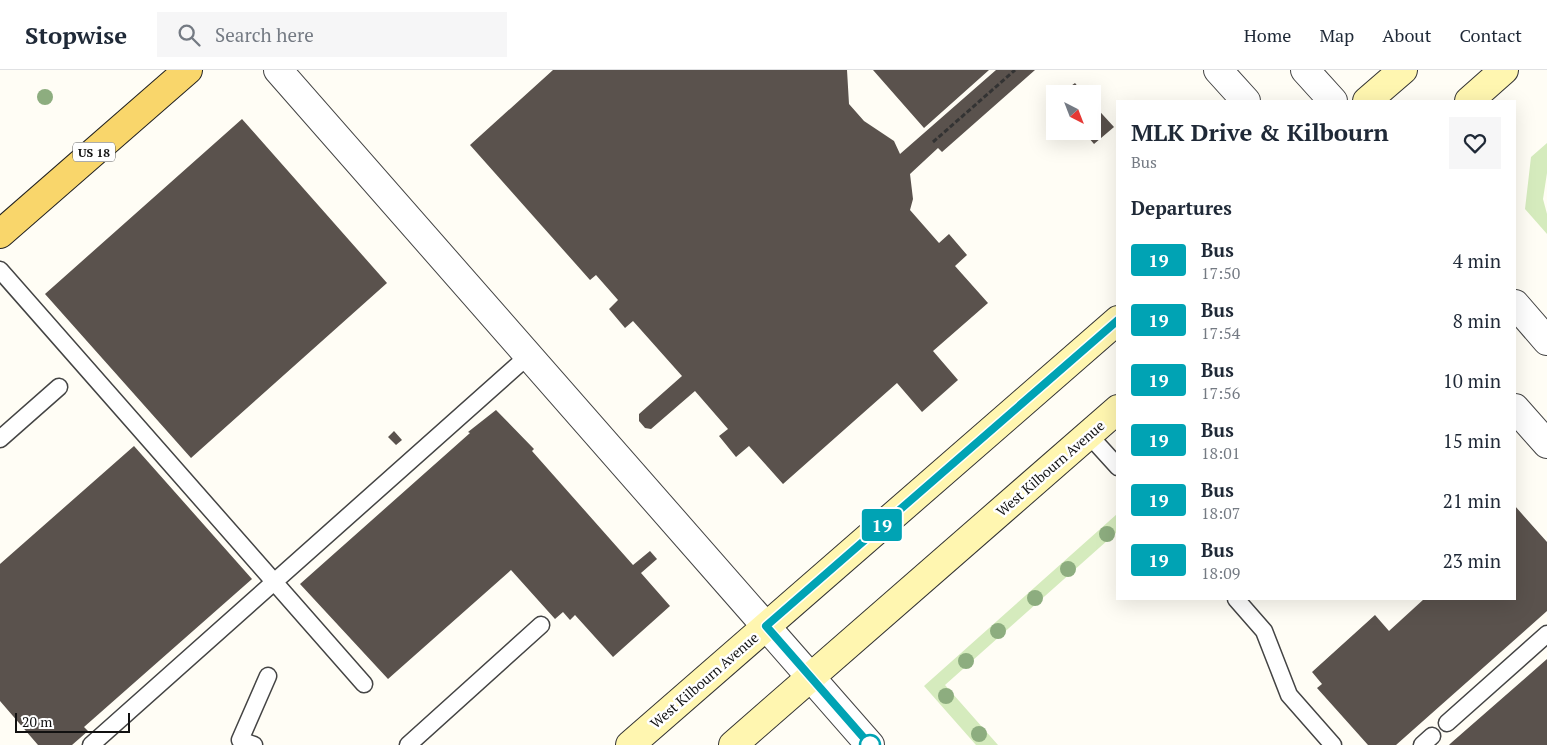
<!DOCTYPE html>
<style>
:root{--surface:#fff;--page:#f6f6f7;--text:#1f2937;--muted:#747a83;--line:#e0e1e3}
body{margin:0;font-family:"PT Serif",serif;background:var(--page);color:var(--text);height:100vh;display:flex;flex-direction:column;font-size:19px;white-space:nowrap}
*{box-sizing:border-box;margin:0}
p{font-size:16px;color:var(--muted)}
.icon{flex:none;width:28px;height:28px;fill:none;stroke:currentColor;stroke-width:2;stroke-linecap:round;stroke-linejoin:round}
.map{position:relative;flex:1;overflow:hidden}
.sheet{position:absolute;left:1116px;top:30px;width:400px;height:500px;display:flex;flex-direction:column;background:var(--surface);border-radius:0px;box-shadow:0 5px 20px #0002}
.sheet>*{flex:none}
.badge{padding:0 10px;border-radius:4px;font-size:18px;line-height:32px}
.needle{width:32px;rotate:138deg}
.tools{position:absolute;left:1046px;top:15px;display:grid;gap:10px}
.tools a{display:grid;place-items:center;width:55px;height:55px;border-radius:0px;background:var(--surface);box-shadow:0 5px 20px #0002;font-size:25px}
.scale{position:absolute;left:15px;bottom:12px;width:115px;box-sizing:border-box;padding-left:5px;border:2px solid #111;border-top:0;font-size:14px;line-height:18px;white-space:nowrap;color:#111;-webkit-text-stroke:4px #fff;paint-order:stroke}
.map>.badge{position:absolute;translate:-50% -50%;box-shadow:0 0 0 2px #fff}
h2{padding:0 15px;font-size:19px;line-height:45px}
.round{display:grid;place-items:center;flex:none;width:52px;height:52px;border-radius:0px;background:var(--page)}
.head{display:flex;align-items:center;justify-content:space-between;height:85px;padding:0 15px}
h1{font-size:24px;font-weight:800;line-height:38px}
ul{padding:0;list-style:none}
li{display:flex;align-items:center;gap:15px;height:60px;padding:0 15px}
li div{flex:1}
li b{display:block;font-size:19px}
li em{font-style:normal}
li .badge{min-width:55px;font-weight:700;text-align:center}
header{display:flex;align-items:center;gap:30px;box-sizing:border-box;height:70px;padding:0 25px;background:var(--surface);border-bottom:1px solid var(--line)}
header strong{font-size:24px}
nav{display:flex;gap:28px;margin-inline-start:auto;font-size:18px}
.search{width:350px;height:45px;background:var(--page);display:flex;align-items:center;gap:12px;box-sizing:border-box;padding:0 18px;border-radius:0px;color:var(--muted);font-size:19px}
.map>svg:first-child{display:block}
.green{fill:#d5ebbd}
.building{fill:#5a524d}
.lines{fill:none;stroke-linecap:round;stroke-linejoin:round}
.service-casing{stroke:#444;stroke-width:19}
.tertiary-casing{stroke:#444;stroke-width:30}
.secondary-casing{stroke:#333;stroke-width:30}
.primary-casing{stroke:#222;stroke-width:30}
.path{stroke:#333;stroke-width:3;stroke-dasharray:5 2.5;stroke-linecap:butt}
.service{stroke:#fff;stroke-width:16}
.tertiary{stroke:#fff;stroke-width:28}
.secondary{stroke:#fff6b0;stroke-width:28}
.primary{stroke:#f9d66b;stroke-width:28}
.tree{fill:#8dad7f}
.line-casing{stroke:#fff;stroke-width:11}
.line{stroke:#00a3b4;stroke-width:8}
.stop-dot{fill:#fff;stroke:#00a3b4;stroke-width:2.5}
.labels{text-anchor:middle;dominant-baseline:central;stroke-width:5;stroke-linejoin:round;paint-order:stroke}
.shield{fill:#fff;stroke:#585858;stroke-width:1}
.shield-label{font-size:12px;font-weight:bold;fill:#111}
.street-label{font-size:14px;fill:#111;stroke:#fff}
</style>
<header>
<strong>Stopwise</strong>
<div class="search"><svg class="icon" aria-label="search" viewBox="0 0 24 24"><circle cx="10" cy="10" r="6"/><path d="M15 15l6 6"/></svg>Search here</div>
<nav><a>Home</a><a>Map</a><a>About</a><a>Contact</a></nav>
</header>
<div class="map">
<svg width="1547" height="675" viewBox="0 0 1547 675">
<rect width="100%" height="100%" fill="#fffdf5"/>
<path class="green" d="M1547,73V103L1543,129L1547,144V164L1525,139L1531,87Z
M1117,444V462L945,615L998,675H976L924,616Z"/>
<path class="building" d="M553,0H847L849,34L864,51L894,71L900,84L996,0H1035L942,82L938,78L910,104L913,129L910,140L939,173L949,164L967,185L955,196L988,233L933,281L958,310L922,342L897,313L783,414L749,376L736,387L719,366L728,359L695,321L651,359L645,358L639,351V344L682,306L633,251L625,258L609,239L618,230L596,205L590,210L470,75Z
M873,0H989L924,58Z
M1075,13L1084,24H1061L1064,21Z
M1092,33L1114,57L1094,74L1083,61H1092Z
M242,49L387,213L191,388L45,224Z
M496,340L534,379L532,381L633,495L650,481L657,489L641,503L670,536L613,587L575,545L570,550L563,542L555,549L511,500L388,609L300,514L470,363L468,362Z
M394,361L402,370L396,375L388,367Z
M134,376L252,509L84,657L88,661L72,675H38L0,631V494Z
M1515,436L1547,472V541L1396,675H1368L1317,618L1322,614L1312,602L1375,545L1389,561L1424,529H1515Z
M1547,589V675H1449L1451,673Z"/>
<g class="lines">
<g class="service-casing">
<path id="service" d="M0,200L364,614
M1088,364L1118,397
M0,369L59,317
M1236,529L1264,561L1289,625L1333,675
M1447,653L1547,564
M91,675L528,286
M254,675L240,670L268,606
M408,675L541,555
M1422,675L1432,666"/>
</g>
<g class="tertiary-casing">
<path id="tertiary" d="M278,0L870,675
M1218,0L1246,31
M1305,0L1333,31
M1515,234L1547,271
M1515,338L1547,374"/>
</g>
<g class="secondary-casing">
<path id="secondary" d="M1367,31L1403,0
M1469,31L1504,0
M630,675L1118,250
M733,675L1118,339"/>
</g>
<g class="primary-casing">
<path id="primary" d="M0,164L188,0"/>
</g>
<path class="path" d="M933,72L1015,0"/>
<use href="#service" class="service"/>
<use href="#tertiary" class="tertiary"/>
<use href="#secondary" class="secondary"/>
<use href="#primary" class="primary"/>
</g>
<g class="tree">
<circle cx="45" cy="27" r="8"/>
<circle cx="1107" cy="464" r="8"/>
<circle cx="1068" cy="499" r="8"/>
<circle cx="1035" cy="528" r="8"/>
<circle cx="998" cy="561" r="8"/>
<circle cx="966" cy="591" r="8"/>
<circle cx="946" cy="626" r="8"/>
<circle cx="979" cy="664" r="8"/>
</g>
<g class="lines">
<g class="line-casing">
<path id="line" d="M870,675L766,556L1118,250"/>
</g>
<use href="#line" class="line"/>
</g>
<circle class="stop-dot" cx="870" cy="675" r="10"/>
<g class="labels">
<rect class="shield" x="73" y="72.5" width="42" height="19" rx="4"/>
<g class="shield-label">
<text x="94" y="82">US 18</text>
</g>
<g class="street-label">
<text transform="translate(1050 398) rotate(-41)">West Kilbourn Avenue</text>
<text transform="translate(704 610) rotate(-41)">West Kilbourn Avenue</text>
</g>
</g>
</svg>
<div class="tools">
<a><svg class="needle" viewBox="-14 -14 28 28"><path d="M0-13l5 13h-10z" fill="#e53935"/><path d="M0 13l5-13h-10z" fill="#747a83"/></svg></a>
</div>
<div class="scale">20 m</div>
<b class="badge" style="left:882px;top:455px;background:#00a3b4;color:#fff">19</b>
<section class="sheet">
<div class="head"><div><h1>MLK Drive &amp; Kilbourn</h1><p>Bus</p></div><a class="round"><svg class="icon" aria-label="heart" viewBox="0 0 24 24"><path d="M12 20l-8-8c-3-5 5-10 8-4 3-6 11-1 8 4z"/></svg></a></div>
<h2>Departures</h2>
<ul>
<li><span class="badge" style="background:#00a3b4;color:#fff">19</span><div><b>Bus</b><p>17:50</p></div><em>4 min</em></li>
<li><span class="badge" style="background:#00a3b4;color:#fff">19</span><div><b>Bus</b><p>17:54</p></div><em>8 min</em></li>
<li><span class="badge" style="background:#00a3b4;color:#fff">19</span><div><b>Bus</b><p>17:56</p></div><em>10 min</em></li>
<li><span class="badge" style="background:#00a3b4;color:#fff">19</span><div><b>Bus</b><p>18:01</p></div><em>15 min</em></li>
<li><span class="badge" style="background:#00a3b4;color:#fff">19</span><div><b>Bus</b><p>18:07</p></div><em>21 min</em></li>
<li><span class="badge" style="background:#00a3b4;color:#fff">19</span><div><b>Bus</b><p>18:09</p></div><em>23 min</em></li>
</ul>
</section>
</div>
